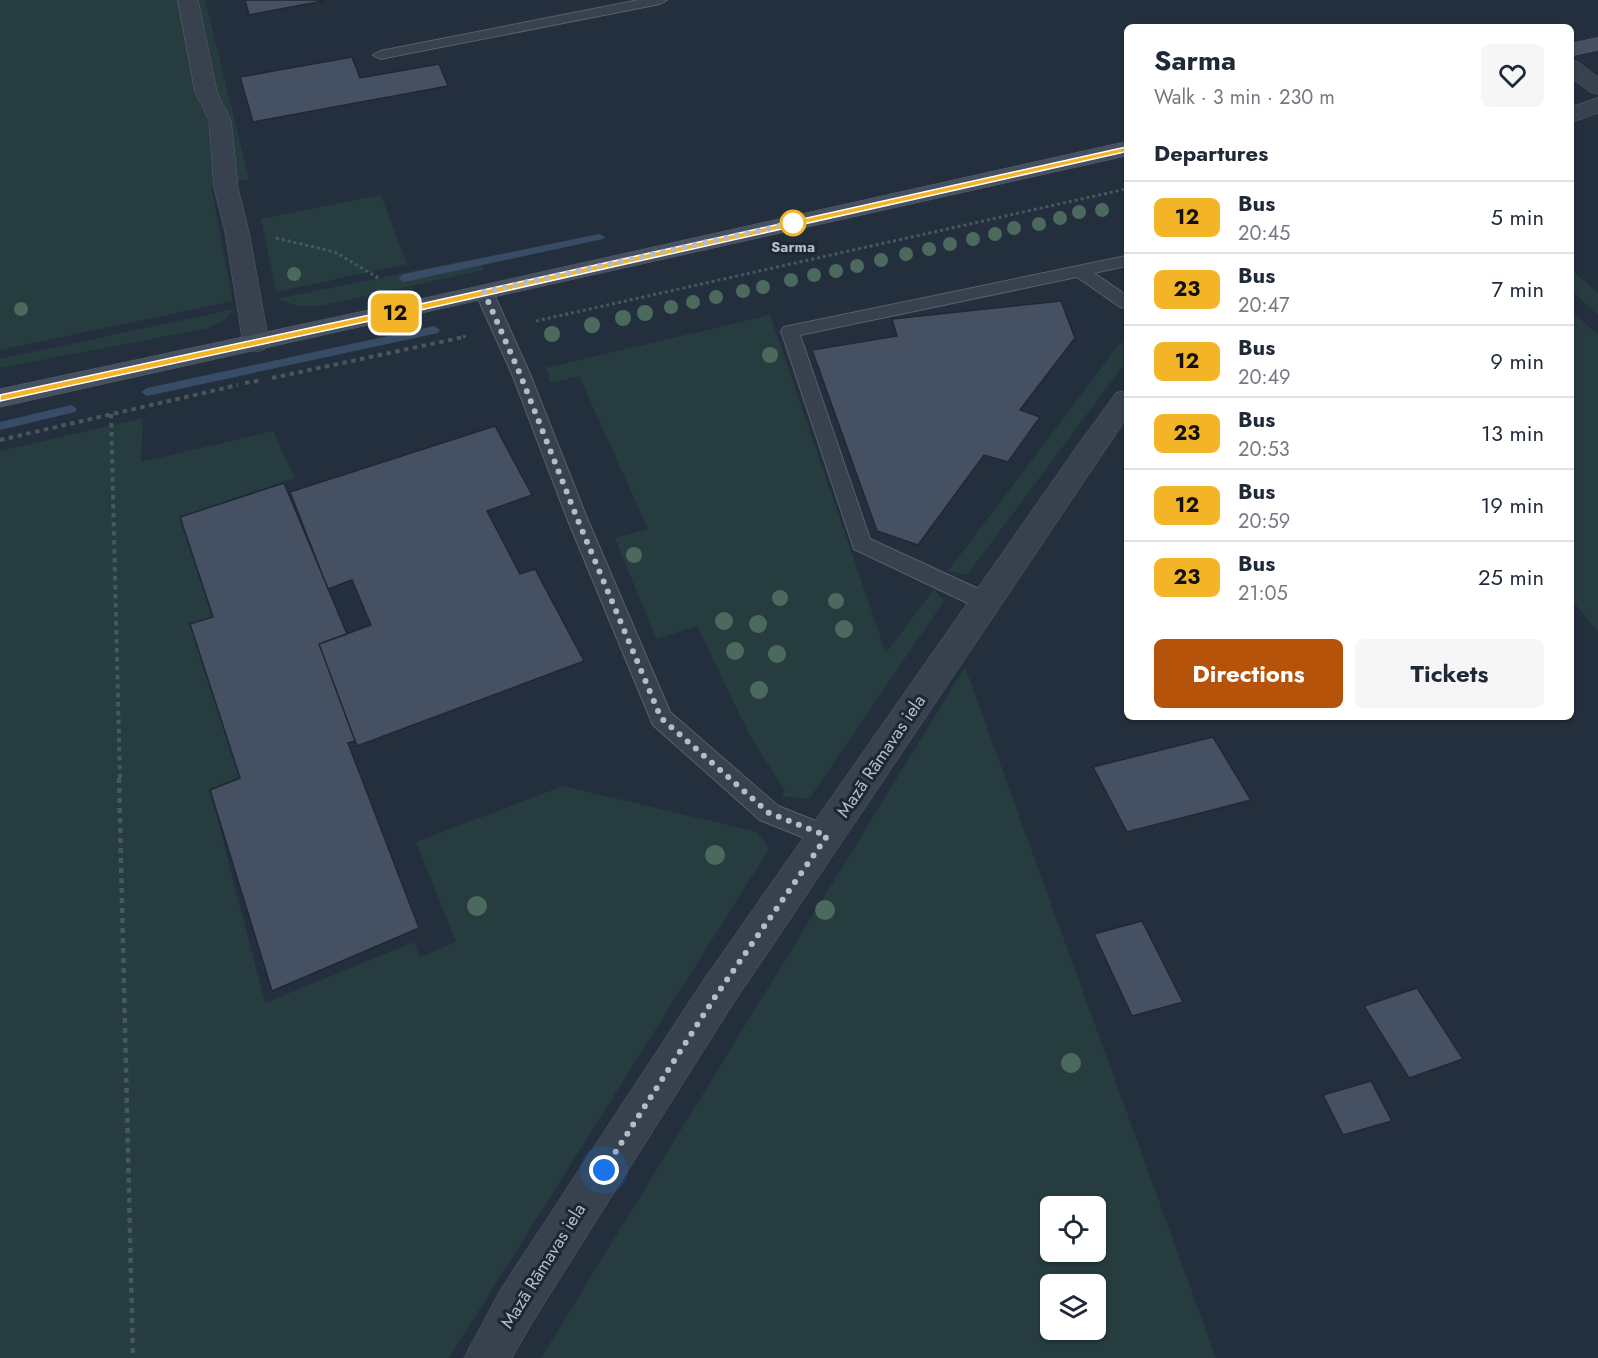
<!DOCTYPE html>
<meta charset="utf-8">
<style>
:root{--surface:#fff;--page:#f6f6f7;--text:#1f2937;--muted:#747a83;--line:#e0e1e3;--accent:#b45309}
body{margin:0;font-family:Jost,sans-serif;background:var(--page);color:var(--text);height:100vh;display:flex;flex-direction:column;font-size:22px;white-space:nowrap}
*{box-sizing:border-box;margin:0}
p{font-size:20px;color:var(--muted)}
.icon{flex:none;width:33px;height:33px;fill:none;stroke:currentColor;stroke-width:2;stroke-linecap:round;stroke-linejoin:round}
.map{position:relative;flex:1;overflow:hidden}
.panel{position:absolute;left:1124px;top:24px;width:450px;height:696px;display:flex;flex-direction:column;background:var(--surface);border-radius:9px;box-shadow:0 2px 4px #0004}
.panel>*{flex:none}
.badge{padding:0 12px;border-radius:9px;font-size:21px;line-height:39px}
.buttons{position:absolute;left:1040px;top:1196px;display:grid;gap:12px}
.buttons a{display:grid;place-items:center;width:66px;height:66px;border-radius:9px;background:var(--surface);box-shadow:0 2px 4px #0004;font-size:30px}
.you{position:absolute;width:30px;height:30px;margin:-15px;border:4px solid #fff;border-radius:50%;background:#1a73e8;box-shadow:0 0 0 9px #1a73e833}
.map>.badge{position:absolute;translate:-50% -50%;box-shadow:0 0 0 3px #fff}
h2{padding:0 30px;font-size:22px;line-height:54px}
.round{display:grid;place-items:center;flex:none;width:63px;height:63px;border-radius:9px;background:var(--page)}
.head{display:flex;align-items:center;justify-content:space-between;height:102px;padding:0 30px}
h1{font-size:28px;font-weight:700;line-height:45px}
.primary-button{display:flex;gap:12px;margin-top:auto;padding:12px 30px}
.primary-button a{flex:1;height:69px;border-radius:9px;background:var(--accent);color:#fff;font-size:24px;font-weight:700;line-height:69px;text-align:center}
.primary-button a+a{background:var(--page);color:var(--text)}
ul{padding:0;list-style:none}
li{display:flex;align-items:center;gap:18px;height:72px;padding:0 30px;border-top:2px solid var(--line)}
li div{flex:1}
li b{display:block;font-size:22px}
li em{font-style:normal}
li .badge{min-width:66px;font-weight:700;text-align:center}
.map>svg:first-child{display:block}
.green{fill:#263c3f;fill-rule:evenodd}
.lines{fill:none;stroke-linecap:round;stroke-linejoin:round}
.stream{fill:#394c67;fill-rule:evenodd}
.building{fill:#455162;stroke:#1f2835;stroke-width:1.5}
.service-casing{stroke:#565f6c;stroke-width:2}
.minor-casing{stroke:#565f6c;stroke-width:1}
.secondary-casing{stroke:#565f6c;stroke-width:1}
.path-far2{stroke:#44595c;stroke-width:3;stroke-dasharray:3 3;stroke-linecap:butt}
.path-far1{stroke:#44595c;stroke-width:4;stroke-dasharray:4.5 4.5;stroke-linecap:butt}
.path{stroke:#44595c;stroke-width:4.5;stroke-dasharray:5 5;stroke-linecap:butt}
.service{fill:#38414e;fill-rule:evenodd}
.minor{fill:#38414e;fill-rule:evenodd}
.secondary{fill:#465061;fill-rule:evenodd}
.tree{fill:#4b6a5d}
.line{fill:#f4b427;stroke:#fff;stroke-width:1.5}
.walk{stroke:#b4bcc9;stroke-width:6;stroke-dasharray:0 10.8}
.stop-dot{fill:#fff;stroke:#f4b427;stroke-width:3}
.labels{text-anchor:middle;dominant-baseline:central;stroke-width:6;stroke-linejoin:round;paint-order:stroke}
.far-stop-label{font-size:15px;font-weight:bold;fill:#b4bcc9;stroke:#1d2633}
.street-label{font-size:18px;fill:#b4bcc9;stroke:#1d2633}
</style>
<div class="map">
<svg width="1598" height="1358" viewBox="0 0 1598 1358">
<rect width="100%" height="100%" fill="#242f3e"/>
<path class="green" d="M0,0H205L249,179L211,186L233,301L0,350Z
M381,195L407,264L276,292L261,219Z
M478,258L484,270L319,306H297L277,299Z
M1570,269L1598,293V315L1571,290Z
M234,309L226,319L208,328L0,368V359Z
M1570,310L1598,335V632L1571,599Z
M770,315L886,653L934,589L944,601L809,799L781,796L785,791L750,736L697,626L656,639L615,538L648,529L579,376L549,383V375L545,368Z
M1126,339V362L967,575L948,571L1117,347Z
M143,418L141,462L273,431L295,478L180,517L213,617L190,625L240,778L210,790L265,1003L414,942L420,957L456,942L416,842L563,786L757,832L769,849L449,1358H0V451Z
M965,667L1216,1358H541ZM1050,1206H1095V1251H1050ZM1050,1284H1095V1329H1050Z"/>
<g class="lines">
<path class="stream" d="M599,234L605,237L603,239L404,282L398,278L404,274Z
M434,326L440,330L438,333L147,396L141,392L147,388Z
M71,405L77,409L75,412L0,430V422Z"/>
</g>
<path class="building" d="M245,0H323V1L249,15Z
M352,57L360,78L439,64L448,86L253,122L240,77Z
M1061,301L1075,338L1020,410L1040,417L1008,462L984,455L918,545L877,531L812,350L897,336L892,319Z
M495,426L532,495L487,511L520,574L535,569L584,661L357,746L319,644L371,625L352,580L328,589L290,492Z
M284,483L347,634L319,644L355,741L348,743L419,928L272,991L210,790L240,778L190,624L213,617L180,517Z
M1213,737L1251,800L1127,832L1093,767Z
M1142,921L1183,1002L1132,1016L1094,934Z
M1417,988L1463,1059L1409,1078L1364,1006Z
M1371,1081L1392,1121L1343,1135L1323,1095Z"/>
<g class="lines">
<g class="service-casing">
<path id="service" d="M639,0H667L660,4L380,59L373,55L380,51Z
M1126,256V266L1094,273L1126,295V308L1120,307L1077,277L800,335L870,539L994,596L997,602L994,608L986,610L978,608L854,549L781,331L784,327Z
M484,287L490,288L493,292L530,374L587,518L670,712L778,806L836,829L839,836L836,843L827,847L760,820L653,725L567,518L512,374L475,292L478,288Z"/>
</g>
<g class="minor-casing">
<path id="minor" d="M178,0H198L217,92L231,120L238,188L249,232L269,343L265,349L256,352L247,349L243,343L225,232L214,188L209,120L195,92Z
M1570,61L1578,62L1598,77V94L1590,92L1570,77Z
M1598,98V113L1570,123V108Z
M1126,391V419L729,1010L533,1321L512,1358H464L501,1289L701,984L1080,442L1116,393Z"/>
</g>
<g class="secondary-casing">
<path id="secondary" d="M1598,38V50L1570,56V44Z
M1126,142V156L0,407V389L425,298Z"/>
</g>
<path class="path-far2" d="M276,238L335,252L380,279
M536,321L1126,189
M457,338L467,336"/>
<path class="path-far1" d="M272,378L464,337
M245,383L262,380
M111,414L120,780
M0,440L238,385"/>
<path class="path" d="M119,778L133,1358"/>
<use href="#service" class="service"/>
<use href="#minor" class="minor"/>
<use href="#secondary" class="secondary"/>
</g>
<g class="tree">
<circle cx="1102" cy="210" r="7"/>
<circle cx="1079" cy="212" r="7"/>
<circle cx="1060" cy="218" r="7"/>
<circle cx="1039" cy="224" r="7"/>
<circle cx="1014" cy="228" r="7"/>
<circle cx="995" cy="234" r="7"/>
<circle cx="973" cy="239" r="7"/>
<circle cx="950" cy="244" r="7"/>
<circle cx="929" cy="249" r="7"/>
<circle cx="906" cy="254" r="7"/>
<circle cx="881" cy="260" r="7"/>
<circle cx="857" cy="266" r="7"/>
<circle cx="836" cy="271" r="7"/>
<circle cx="294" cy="274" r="7"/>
<circle cx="814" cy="275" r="7"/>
<circle cx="791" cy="280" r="7"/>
<circle cx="763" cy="287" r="7"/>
<circle cx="743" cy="291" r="7"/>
<circle cx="716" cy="297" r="7"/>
<circle cx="693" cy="302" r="7"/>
<circle cx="671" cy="307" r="7"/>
<circle cx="21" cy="309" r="7"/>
<circle cx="645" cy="313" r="8"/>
<circle cx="623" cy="318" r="8"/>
<circle cx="592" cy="325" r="8"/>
<circle cx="552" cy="334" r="8"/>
<circle cx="770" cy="355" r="8"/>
<circle cx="634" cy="555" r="8"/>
<circle cx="780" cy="598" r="8"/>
<circle cx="836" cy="601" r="8"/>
<circle cx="724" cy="621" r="9"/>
<circle cx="758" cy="624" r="9"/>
<circle cx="844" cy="629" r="9"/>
<circle cx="735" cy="651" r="9"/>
<circle cx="777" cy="654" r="9"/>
<circle cx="759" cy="690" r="9"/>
<circle cx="715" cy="855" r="10"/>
<circle cx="477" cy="906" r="10"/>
<circle cx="825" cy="910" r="10"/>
<circle cx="1071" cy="1063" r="10"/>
</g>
<path class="line" d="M1126,147H1129V151L425,309L0,401V395L425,303Z"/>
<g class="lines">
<path class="walk" d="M604,1170L715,997L827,836L769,813L661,718L577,518L520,374L484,292L793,223"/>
</g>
<circle class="stop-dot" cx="793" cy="223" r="12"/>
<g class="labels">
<g class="far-stop-label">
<text x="793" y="247">Sarma</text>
</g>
<g class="street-label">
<text transform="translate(881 756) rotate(-56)">Mazā Rāmavas iela</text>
<text transform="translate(543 1266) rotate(-58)">Mazā Rāmavas iela</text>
</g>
</g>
</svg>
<div class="buttons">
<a><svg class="icon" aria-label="locate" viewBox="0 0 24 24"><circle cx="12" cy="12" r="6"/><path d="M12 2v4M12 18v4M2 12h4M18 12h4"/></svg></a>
<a><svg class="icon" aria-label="layers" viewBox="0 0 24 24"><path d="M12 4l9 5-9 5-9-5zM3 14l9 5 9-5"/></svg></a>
</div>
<div class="you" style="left:604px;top:1170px"></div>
<b class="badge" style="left:395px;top:313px;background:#f4b427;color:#111">12</b>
<section class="panel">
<div class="head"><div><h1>Sarma</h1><p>Walk · 3 min · 230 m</p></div><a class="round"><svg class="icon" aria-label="heart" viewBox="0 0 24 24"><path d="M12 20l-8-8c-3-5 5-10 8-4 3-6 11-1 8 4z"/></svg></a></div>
<h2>Departures</h2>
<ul>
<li><span class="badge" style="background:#f4b427;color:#111">12</span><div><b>Bus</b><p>20:45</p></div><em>5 min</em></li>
<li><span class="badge" style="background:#f4b427;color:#111">23</span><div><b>Bus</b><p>20:47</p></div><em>7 min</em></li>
<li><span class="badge" style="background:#f4b427;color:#111">12</span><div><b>Bus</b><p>20:49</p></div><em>9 min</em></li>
<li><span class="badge" style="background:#f4b427;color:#111">23</span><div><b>Bus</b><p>20:53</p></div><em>13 min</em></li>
<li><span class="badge" style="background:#f4b427;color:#111">12</span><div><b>Bus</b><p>20:59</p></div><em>19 min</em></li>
<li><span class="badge" style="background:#f4b427;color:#111">23</span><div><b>Bus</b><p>21:05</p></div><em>25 min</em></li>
</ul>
<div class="primary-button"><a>Directions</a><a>Tickets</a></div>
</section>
</div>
